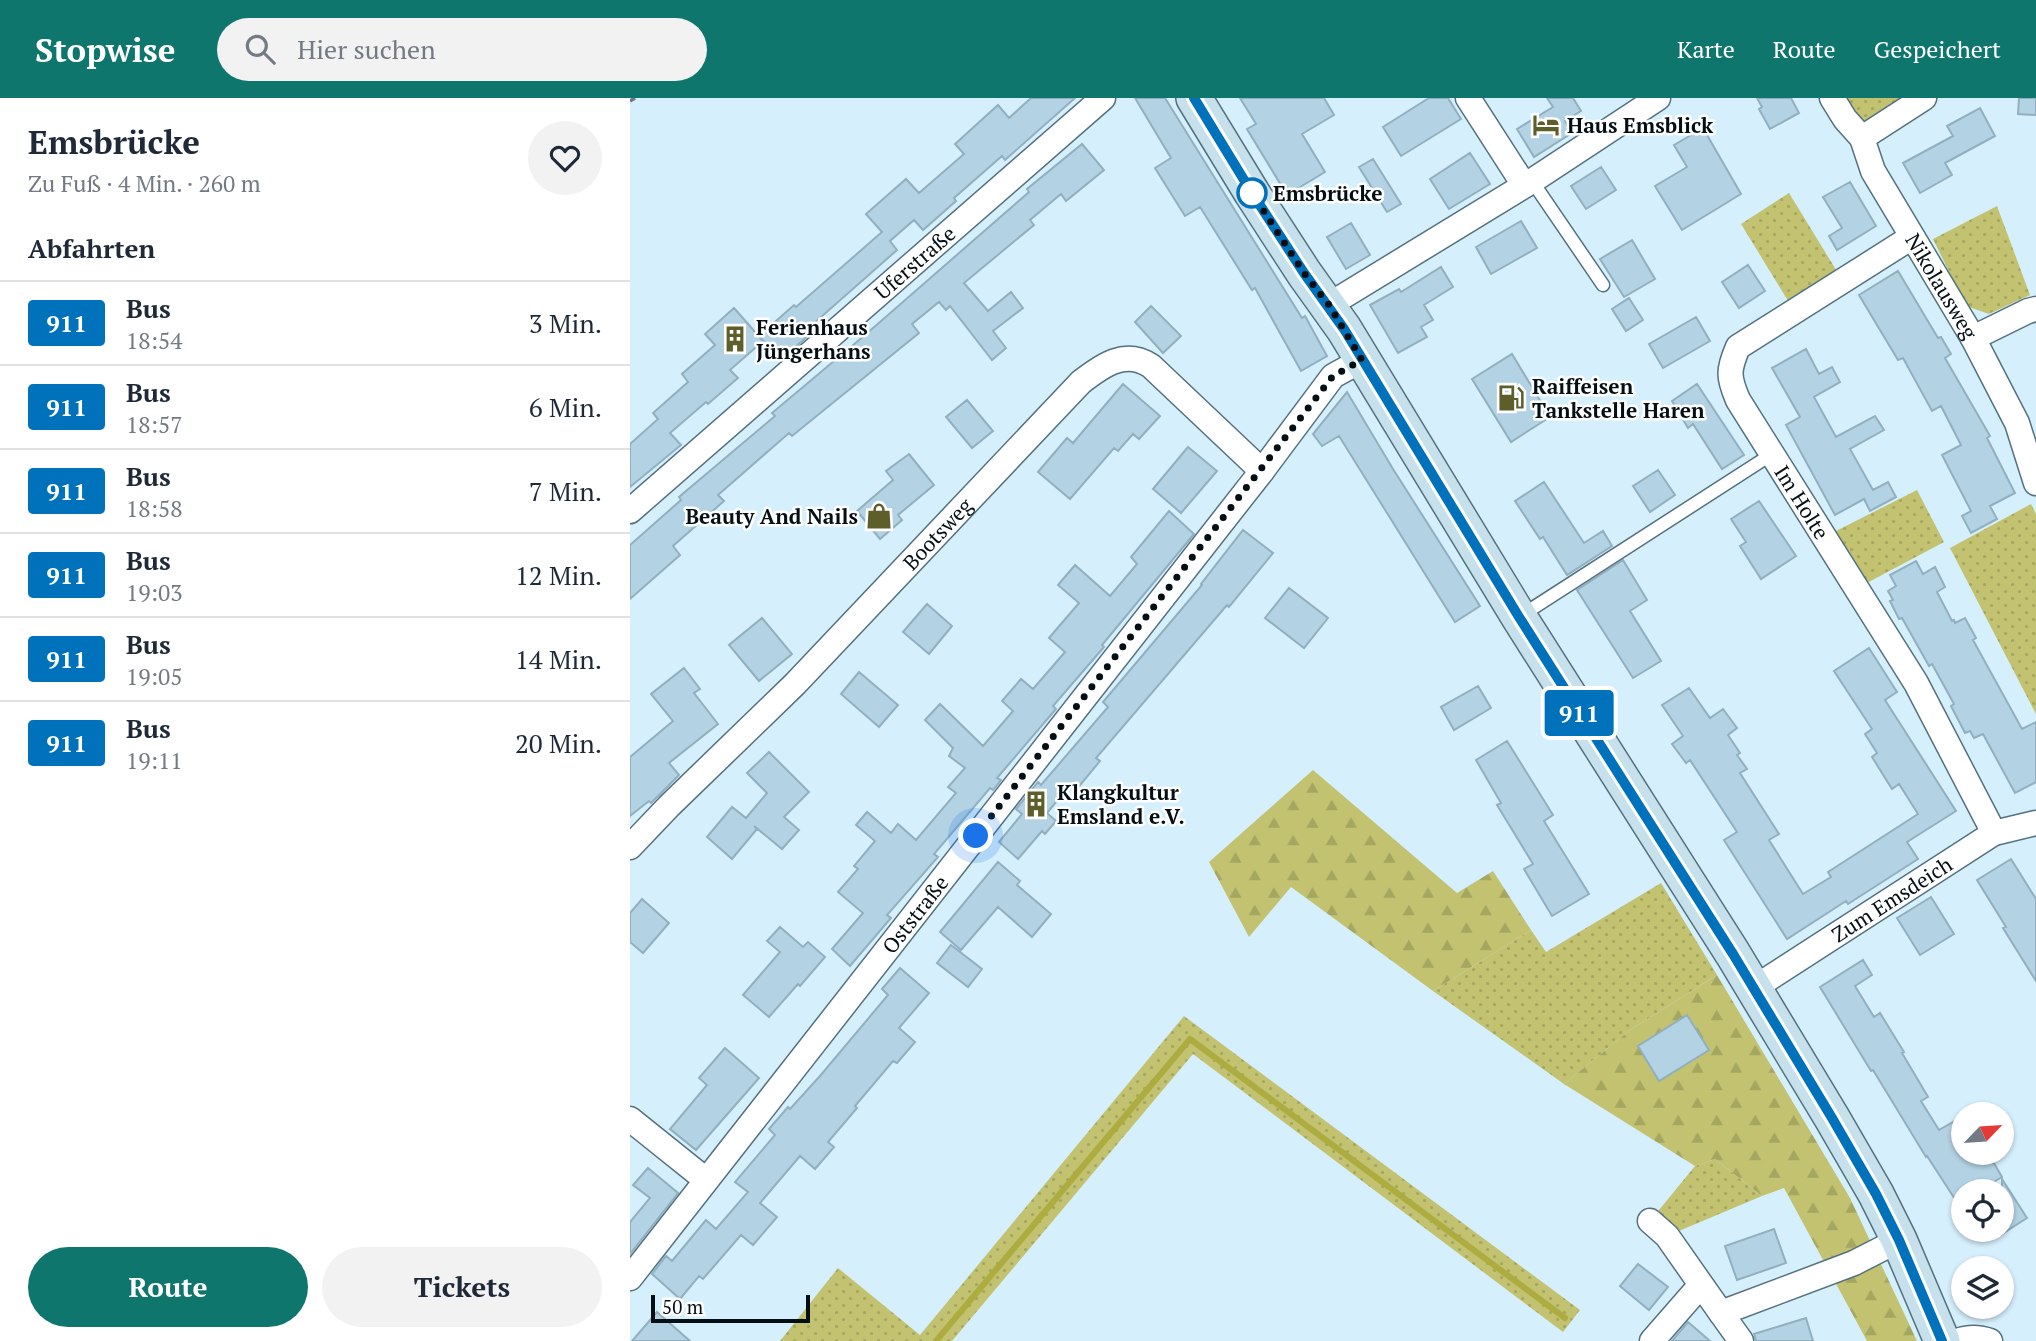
<!DOCTYPE html>
<html lang="de">
<meta charset="utf-8">
<style>
:root{--surface:#fff;--page:#f2f2f3;--text:#1f2937;--muted:#747a83;--line:#e0e1e3;--accent:#0f766e}
body{margin:0;font-family:"PT Serif",serif;background:var(--page);color:var(--text);height:100vh;display:flex;flex-direction:column;font-size:26px;white-space:nowrap}
*{box-sizing:border-box;margin:0}
p{font-size:23px;color:var(--muted)}
.icon{flex:none;width:38px;height:38px;fill:none;stroke:currentColor;stroke-width:2;stroke-linecap:round;stroke-linejoin:round}
.map{position:relative;flex:1;overflow:hidden}
.details{display:flex;flex-direction:column;background:var(--surface);width:630px}
.details>*{flex:none}
.badge{padding:0 14px;border-radius:5px;font-size:24px;line-height:46px}
.needle{width:46px;rotate:65deg}
.fabs{position:absolute;left:1321px;top:1004px;display:grid;gap:14px}
.fabs a{display:grid;place-items:center;width:63px;height:63px;border-radius:50%;background:var(--surface);box-shadow:0 2px 5px #0004;font-size:35px}
.scale{position:absolute;left:21px;bottom:18px;width:159px;box-sizing:border-box;padding-left:7px;border:4px solid #040e13;border-top:0;font-size:19px;line-height:24px;white-space:nowrap;color:#040e13;-webkit-text-stroke:5px #fff;paint-order:stroke}
.you{position:absolute;width:35px;height:35px;margin:-18px;border:5px solid #fff;border-radius:50%;background:#1a73e8;box-shadow:0 0 0 10px #1a73e833}
.map>.badge{position:absolute;translate:-50% -50%;box-shadow:0 0 0 4px #fff}
h2{padding:0 28px;font-size:26px;line-height:63px}
.round{display:grid;place-items:center;flex:none;width:74px;height:74px;border-radius:37px;background:var(--page)}
.summary{display:flex;align-items:center;justify-content:space-between;height:119px;padding:0 28px}
h1{font-size:33px;font-weight:800;line-height:52px}
.button{display:flex;gap:14px;margin-top:auto;padding:14px 28px}
.button a{flex:1;height:80px;border-radius:42px;background:var(--accent);color:#fff;font-size:28px;font-weight:800;line-height:80px;text-align:center}
.button a+a{background:var(--page);color:var(--text)}
ul{padding:0;list-style:none}
li{display:flex;align-items:center;gap:21px;height:84px;padding:0 28px;border-top:2px solid var(--line)}
li div{flex:1}
li b{display:block;font-size:26px}
li em{font-style:normal}
li .badge{min-width:77px;font-weight:700;text-align:center}
header{display:flex;align-items:center;gap:42px;box-sizing:border-box;height:98px;padding:0 35px;background:var(--accent);color:#fff}
header strong{font-size:33px}
nav{display:flex;gap:38px;margin-inline-start:auto;font-size:24px}
.search{width:490px;height:63px;background:var(--page);display:flex;align-items:center;gap:18px;box-sizing:border-box;padding:0 24px;border-radius:38px;color:var(--muted);font-size:26px}
main{display:flex;flex:1;min-height:0}
.map>svg:first-child{display:block}
.green{fill:url(#green-dots)}
.forest{fill:url(#forest-firs)}
.lines{fill:none;stroke-linecap:round;stroke-linejoin:round}
.stream{stroke:#adac40;stroke-width:6}
.building{fill:#b3d2e3;stroke:#91afbf;stroke-width:2}
.lane-casing{stroke:#547180;stroke-width:15}
.street-casing{stroke:#547180;stroke-width:27}
.secondary-casing{stroke:#547180;stroke-width:38}
.path{stroke:#687982;stroke-width:3.5;stroke-dasharray:7 3.5;stroke-linecap:butt}
.lane{stroke:#fff;stroke-width:12}
.street{stroke:#fff;stroke-width:24}
.secondary{stroke:#c6e0ec;stroke-width:35}
.line-casing{stroke:#fff;stroke-width:16}
.line{stroke:#0072bc;stroke-width:10}
.walk{stroke:#040e13;stroke-width:7;stroke-dasharray:0 12.6}
.stop-dot{fill:#fff;stroke:#0072bc;stroke-width:3.5}
.labels{text-anchor:middle;dominant-baseline:central;stroke-width:5;stroke-linejoin:round;paint-order:stroke}
.poi-label{font-size:21px;font-weight:bold;fill:#040e13;stroke:#fff;text-anchor:start}
.stop-label{font-size:21px;font-weight:bold;fill:#040e13;stroke:#fff;text-anchor:start}
.street-label{font-size:21px;fill:#040e13;stroke:#fff}
</style>
<header>
<strong>Stopwise</strong>
<div class="search"><svg class="icon" aria-label="search" viewBox="0 0 24 24"><circle cx="10" cy="10" r="6"/><path d="M15 15l6 6"/></svg>Hier suchen</div>
<nav><a>Karte</a><a>Route</a><a>Gespeichert</a></nav>
</header>
<main>
<section class="details">
<div class="summary"><div><h1>Emsbrücke</h1><p>Zu Fuß · 4 Min. · 260 m</p></div><a class="round"><svg class="icon" aria-label="heart" viewBox="0 0 24 24"><path d="M12 20l-8-8c-3-5 5-10 8-4 3-6 11-1 8 4z"/></svg></a></div>
<h2>Abfahrten</h2>
<ul>
<li><span class="badge" style="background:#0072bc;color:#fff">911</span><div><b>Bus</b><p>18:54</p></div><em>3 Min.</em></li>
<li><span class="badge" style="background:#0072bc;color:#fff">911</span><div><b>Bus</b><p>18:57</p></div><em>6 Min.</em></li>
<li><span class="badge" style="background:#0072bc;color:#fff">911</span><div><b>Bus</b><p>18:58</p></div><em>7 Min.</em></li>
<li><span class="badge" style="background:#0072bc;color:#fff">911</span><div><b>Bus</b><p>19:03</p></div><em>12 Min.</em></li>
<li><span class="badge" style="background:#0072bc;color:#fff">911</span><div><b>Bus</b><p>19:05</p></div><em>14 Min.</em></li>
<li><span class="badge" style="background:#0072bc;color:#fff">911</span><div><b>Bus</b><p>19:11</p></div><em>20 Min.</em></li>
</ul>
<div class="button"><a>Route</a><a>Tickets</a></div>
</section>
<div class="map">
<svg width="1406" height="1243" viewBox="0 0 1406 1243">
<defs>
<pattern id="green-dots" width="8" height="8" patternUnits="userSpaceOnUse" patternTransform="scale(1.75)"><rect width="8" height="8" fill="#c2c270"/><path d="M2 2h.1M6 6h.1" fill="none" stroke="#a5a660" stroke-width="1.8" stroke-linecap="round"/></pattern>
<pattern id="forest-firs" width="22" height="20" patternUnits="userSpaceOnUse" patternTransform="scale(1.75)"><rect width="22" height="20" fill="#c2c270"/><path d="M5 1l3.5 6h-7zM16 11l3.5 6h-7z" fill="#a5a660"/></pattern>
</defs>
<rect width="100%" height="100%" fill="#d6effd"/>
<path class="green" d="M1202,0H1294L1232,40Z
M1159,95L1208,175L1160,206L1111,126Z
M1367,108L1400,197L1359,216L1336,208L1303,141Z
M1287,392L1314,444L1235,486L1204,434Z
M1401,406L1406,416V616L1320,450Z
M1031,785L1087,877L1000,932L934,986L803,893L901,832L916,854Z
M554,918L950,1212L933,1234L563,956L322,1243H150L208,1170L290,1237Z
M1085,1061L1132,1098L1037,1138L1020,1123L1065,1068Z"/>
<path class="forest" d="M683,672L827,795L863,773L901,832L803,893L661,789L619,839L579,764Z
M1087,877L1220,1100L1287,1243H1237L1154,1090L1132,1098L1085,1061L1065,1068L934,986L1000,932Z"/>
<g class="lines">
<path class="stream" d="M306,1243L560,941L935,1220"/>
</g>
<path class="building" d="M401,0H445L375,62L372,58L324,100L326,103L293,132L284,122L260,143L267,152L182,227L186,231L150,262L129,238L164,207L166,209L252,134L236,116L276,81L289,95L334,56L325,46L368,7L379,20Z
M505,0H535L672,220L675,218L697,258L671,273L625,190L622,192L570,109L555,118L525,70L541,60Z
M610,0H694L704,17L672,36L695,74L657,97L617,31L626,26Z
M799,0H818L831,21L771,58L753,29Z
M917,0H943L951,13L935,23L942,35L904,59L887,31L923,9Z
M1127,0H1161L1169,15L1140,31L1129,11L1132,9Z
M1389,0H1406V17L1388,16Z
M1350,10L1365,38L1315,65L1322,77L1290,95L1273,65L1323,38L1317,28Z
M1073,30L1111,96L1052,132L1025,88L1057,69L1044,47Z
M452,46L474,72L436,103L431,96L400,122L404,127L334,185L358,213L381,194L393,210L363,233L376,250L362,262L320,208L316,212L309,204L282,226L289,235L162,338L159,335L88,397L94,403L43,448L50,457L0,501V447L51,402L49,399L145,318L142,315L235,237L399,94L397,91Z
M840,55L860,86L819,111L800,81Z
M743,61L771,106L757,114L729,69Z
M971,69L986,92L956,111L941,88Z
M1220,84L1246,128L1207,152L1199,138L1212,130L1193,99Z
M891,123L907,150L861,176L846,149Z
M721,125L740,157L716,171L697,139Z
M1002,142L1025,181L994,199L970,161Z
M1118,167L1135,193L1109,210L1092,184Z
M811,169L823,189L794,207L803,222L791,229L797,239L768,255L740,207L769,191L771,194Z
M1268,173L1308,240L1311,239L1321,256L1315,260L1360,338L1357,340L1385,395L1360,408L1367,421L1341,435L1332,418L1341,413L1312,357L1331,347L1311,308L1302,313L1273,260L1268,262L1229,197Z
M999,200L1013,222L996,233L982,211Z
M521,208L551,238L533,255L505,224Z
M104,210L133,243L100,272L108,280L78,306L76,304L40,335L51,347L0,389V346L28,321L23,315L58,284L52,276L85,247L75,236Z
M1066,219L1080,243L1033,270L1019,246Z
M1176,251L1189,276L1202,269L1210,284L1184,299L1206,339L1245,318L1254,332L1220,351L1243,392L1258,384L1266,399L1240,413L1234,401L1205,417L1156,327L1170,319L1142,270Z
M882,256L920,319L881,344L842,281Z
M493,286L530,318L509,341L503,336L488,353L484,350L440,401L408,374L437,340L443,345Z
M1067,286L1114,357L1092,371L1063,326L1058,330L1042,303Z
M717,294L763,371L850,508L825,524L709,338L692,348L683,336Z
M337,302L363,333L342,350L316,319Z
M558,349L587,373L551,415L523,391Z
M279,356L304,387L268,417L272,422L250,441L227,413L263,382L256,373Z
M1028,372L1045,397L1020,414L1003,388Z
M914,384L954,445L973,433L982,448L937,477L913,439L910,441L885,403Z
M1129,403L1166,458L1131,481L1110,448L1116,444L1101,421Z
M539,413L564,436L472,547L474,549L423,608L426,611L367,680L371,682L363,692L360,690L304,756L308,759L257,817L261,820L220,868L202,851L233,815L208,794L228,771L224,768L245,743L226,727L237,714L261,735L268,726L286,742L326,695L318,689L335,670L319,658L323,650L295,622L310,606L353,648L383,613L372,603L391,581L403,591L435,554L419,540L449,505L428,487L445,467L480,498L507,466L501,459Z
M613,432L643,455L599,509L597,507L466,660L470,663L446,692L440,687L417,715L426,723L415,736L412,733L388,761L369,744L392,716L386,711L408,684L411,687L478,609L473,604L572,487L571,486Z
M993,462L1017,502L1000,513L1031,563L1003,580L947,492Z
M1286,463L1293,476L1305,469L1315,489L1307,494L1322,523L1324,522L1325,525L1335,520L1346,540L1343,542L1392,631L1406,624V684L1385,695L1353,636L1344,640L1340,633L1335,635L1321,608L1324,606L1302,566L1299,568L1272,520L1269,521L1260,503L1263,502L1258,493L1266,488L1260,477Z
M659,490L698,520L674,550L635,520Z
M297,506L322,528L299,556L273,534Z
M132,520L162,556L129,583L99,547Z
M1239,550L1267,594L1255,602L1326,713L1277,744L1288,761L1218,806L1216,803L1157,841L1094,742L1107,734L1060,662L1056,665L1042,646L1053,638L1032,607L1059,590L1080,620L1093,611L1107,630L1098,637L1110,655L1107,657L1117,671L1110,675L1149,736L1139,742L1173,796L1201,779L1198,774L1288,716L1269,686L1262,691L1242,659L1247,655L1235,636L1242,631L1204,573Z
M54,570L70,591L64,595L88,626L39,665L49,677L21,705L19,703L0,718V659L43,623L21,596Z
M229,574L268,607L249,629L211,596Z
M848,588L861,610L824,632L811,609Z
M877,643L923,717L914,723L959,796L922,818L894,771L903,766L867,707L871,705L846,662Z
M139,654L179,694L154,719L169,732L152,751L124,728L127,731L102,761L77,739L102,709L116,720L137,695L117,675Z
M1381,761L1406,801V883L1373,830L1376,829L1347,782Z
M368,764L390,783L387,787L421,816L402,839L368,809L331,852L310,834Z
M1301,799L1324,836L1290,857L1267,820Z
M12,801L39,825L13,855L0,844V815Z
M150,829L173,849L178,844L195,859L170,888L168,886L139,919L113,897L150,854L137,843Z
M321,847L352,871L338,889L307,865Z
M1233,862L1242,877L1225,888L1244,919L1250,915L1274,954L1272,955L1298,999L1291,1003L1309,1032L1328,1021L1334,1029V1055H1358L1372,1079L1347,1094H1334V1115L1297,1058L1296,1059L1243,972L1241,973L1190,889Z
M270,870L299,895L269,930L285,944L267,965L263,963L225,1008L227,1010L198,1044L204,1049L185,1071L170,1058L130,1105L147,1119L123,1147L111,1137L73,1181L69,1178L50,1201L22,1176L36,1158L42,1163L76,1122L86,1131L118,1094L105,1084L145,1037L139,1031L158,1009L160,1011L190,978L258,897L252,891Z
M1057,917L1079,952L1029,983L1008,948Z
M95,950L129,980L66,1052L40,1031L77,987L69,980Z
M18,1070L48,1095L0,1156V1124L20,1100L3,1087Z
M1372,1081L1397,1120L1372,1136Z
M1144,1131L1156,1165L1107,1182L1095,1148Z
M1008,1166L1038,1189L1019,1212L990,1188Z
M27,1214L60,1243H2Z
M1176,1220L1183,1243H1126L1124,1236Z
M1058,1224L1080,1243H1042Z"/>
<g class="lines">
<g class="lane-casing">
<path id="lane" d="M902,83L973,187
M889,519L1142,356"/>
</g>
<g class="street-casing">
<g id="street">
<path d="M838,0L894,87"/>
<path id="s1" d="M1202,0L1215,21L1232,40L1243,73L1343,240L1387,325L1406,385"/>
<path d="M1232,40L1294,0"/>
<path id="s2" d="M1282,139L1108,249C1098,272 1098,279 1108,302L1286,585L1364,735"/>
<path d="M699,207L902,83L1028,0"/>
<path d="M1343,240L1398,213L1406,211"/>
<path id="s3" d="M0,413L473,0"/>
<path id="s4" d="M0,749L39,708L165,586L451,284C473,267 495,251 521,268L632,373"/>
<path id="s5" d="M1124,890L1364,735L1406,725"/>
<path d="M0,1021L76,1082"/>
<path d="M1020,1123L1037,1138L1091,1215"/>
<path id="s6" d="M0,1180L632,373L703,278L732,262"/>
<path d="M1022,1243L1070,1188"/>
<path d="M1111,1243L1091,1215L1224,1165L1269,1142"/>
<path d="M1327,1243C1338,1239 1349,1239 1360,1243"/>
</g>
</g>
<g class="secondary-casing">
<path id="secondary" d="M564,0L622,95L674,175L714,231L889,519L1103,856L1202,1020L1246,1096L1269,1142L1312,1243"/>
</g>
<path class="path" d="M0,3L5,0"/>
<use href="#lane" class="lane"/>
<use href="#street" class="street"/>
<use href="#secondary" class="secondary"/>
</g>
<g class="lines">
<g class="line-casing">
<path id="line" d="M564,0L622,95L674,175L714,231L889,519L1103,856L1202,1020L1246,1096L1269,1142L1312,1243"/>
</g>
<use href="#line" class="line"/>
<path class="walk" d="M346,738L703,278L732,262L699,207L674,175L622,95"/>
</g>
<defs>
<g id="hotel-bare" transform="scale(2.1)"><path d="M-6-4.5h1.5V1H6V5H4.5V3h-9V5H-6ZM-4 0a1.8 1.8 0 1 1 3.6 0ZM.5 0V-2.5h3Q6-2.5 6 0Z" fill="#5e5e2b" stroke="#fff" stroke-width="2.5" paint-order="stroke"/></g>
<g id="building-bare" transform="scale(2.1)"><path d="M-4-6H4V6H1V3H-1V6H-4ZM-2.5-4.3h1.7v1.8h-1.7ZM.8-4.3h1.7v1.8H.8ZM-2.5-1h1.7V.8h-1.7ZM.8-1h1.7V.8H.8Z" fill="#5e5e2b" stroke="#fff" stroke-width="2.5" paint-order="stroke"/></g>
<g id="fuel-bare" transform="scale(2.1)"><path d="M-5.5-6h7V0h2V4h1.3V-2.5L3-4.5l.8-.8L6-3V5H2.5V1h-1V6h-7ZM-4.2-4.7v3.2H.2V-4.7Z" fill="#5e5e2b" stroke="#fff" stroke-width="2.5" paint-order="stroke"/></g>
<g id="shop-bare" transform="scale(2.1)"><path d="M-5-2.5h2.3a2.7 3.5 0 0 1 5.4 0H5L5.5 6h-11ZM-1.5-2.5h3a1.5 2.3 0 0 0-3 0Z" fill="#5e5e2b" stroke="#fff" stroke-width="2.5" paint-order="stroke"/></g>
</defs>
<g fill-rule="evenodd">
<use href="#hotel-bare" x="916" y="27"/>
<use href="#building-bare" x="105" y="241"/>
<use href="#fuel-bare" x="881" y="300"/>
<use href="#shop-bare" x="249" y="418"/>
<use href="#building-bare" x="406" y="706"/>
</g>
<circle class="stop-dot" cx="622" cy="95" r="14"/>
<g class="labels">
<g class="poi-label">
<text x="937" y="27">Haus Emsblick</text>
<text x="126" y="229">Ferienhaus<tspan x="126" dy="24">Jüngerhans</tspan></text>
<text x="902" y="288">Raiffeisen<tspan x="902" dy="24">Tankstelle Haren</tspan></text>
<text x="228" y="418" text-anchor="end">Beauty And Nails</text>
<text x="427" y="694">Klangkultur<tspan x="427" dy="24">Emsland e.V.</tspan></text>
</g>
<g class="stop-label">
<text x="643" y="95">Emsbrücke</text>
</g>
<g class="street-label">
<text stroke="none"><textPath href="#s3" startOffset="378">Uferstraße</textPath></text>
<text stroke="none"><textPath href="#s1" startOffset="219">Nikolausweg</textPath></text>
<text stroke="none"><textPath href="#s2" startOffset="382">Im Holte</textPath></text>
<text stroke="none"><textPath href="#s4" startOffset="439">Bootsweg</textPath></text>
<text stroke="none"><textPath href="#s5" startOffset="164">Zum Emsdeich</textPath></text>
<text stroke="none"><textPath href="#s6" startOffset="462">Oststraße</textPath></text>
</g>
</g>
</svg>
<div class="fabs">
<a><svg class="needle" viewBox="-14 -14 28 28"><path d="M0-13l5 13h-10z" fill="#e53935"/><path d="M0 13l5-13h-10z" fill="#747a83"/></svg></a>
<a><svg class="icon" aria-label="locate" viewBox="0 0 24 24"><circle cx="12" cy="12" r="6"/><path d="M12 2v4M12 18v4M2 12h4M18 12h4"/></svg></a>
<a><svg class="icon" aria-label="layers" viewBox="0 0 24 24"><path d="M12 4l9 5-9 5-9-5zM3 14l9 5 9-5"/></svg></a>
</div>
<div class="scale">50 m</div>
<div class="you" style="left:346px;top:738px"></div>
<b class="badge" style="left:949px;top:615px;background:#0072bc;color:#fff">911</b>
</div>
</main>
